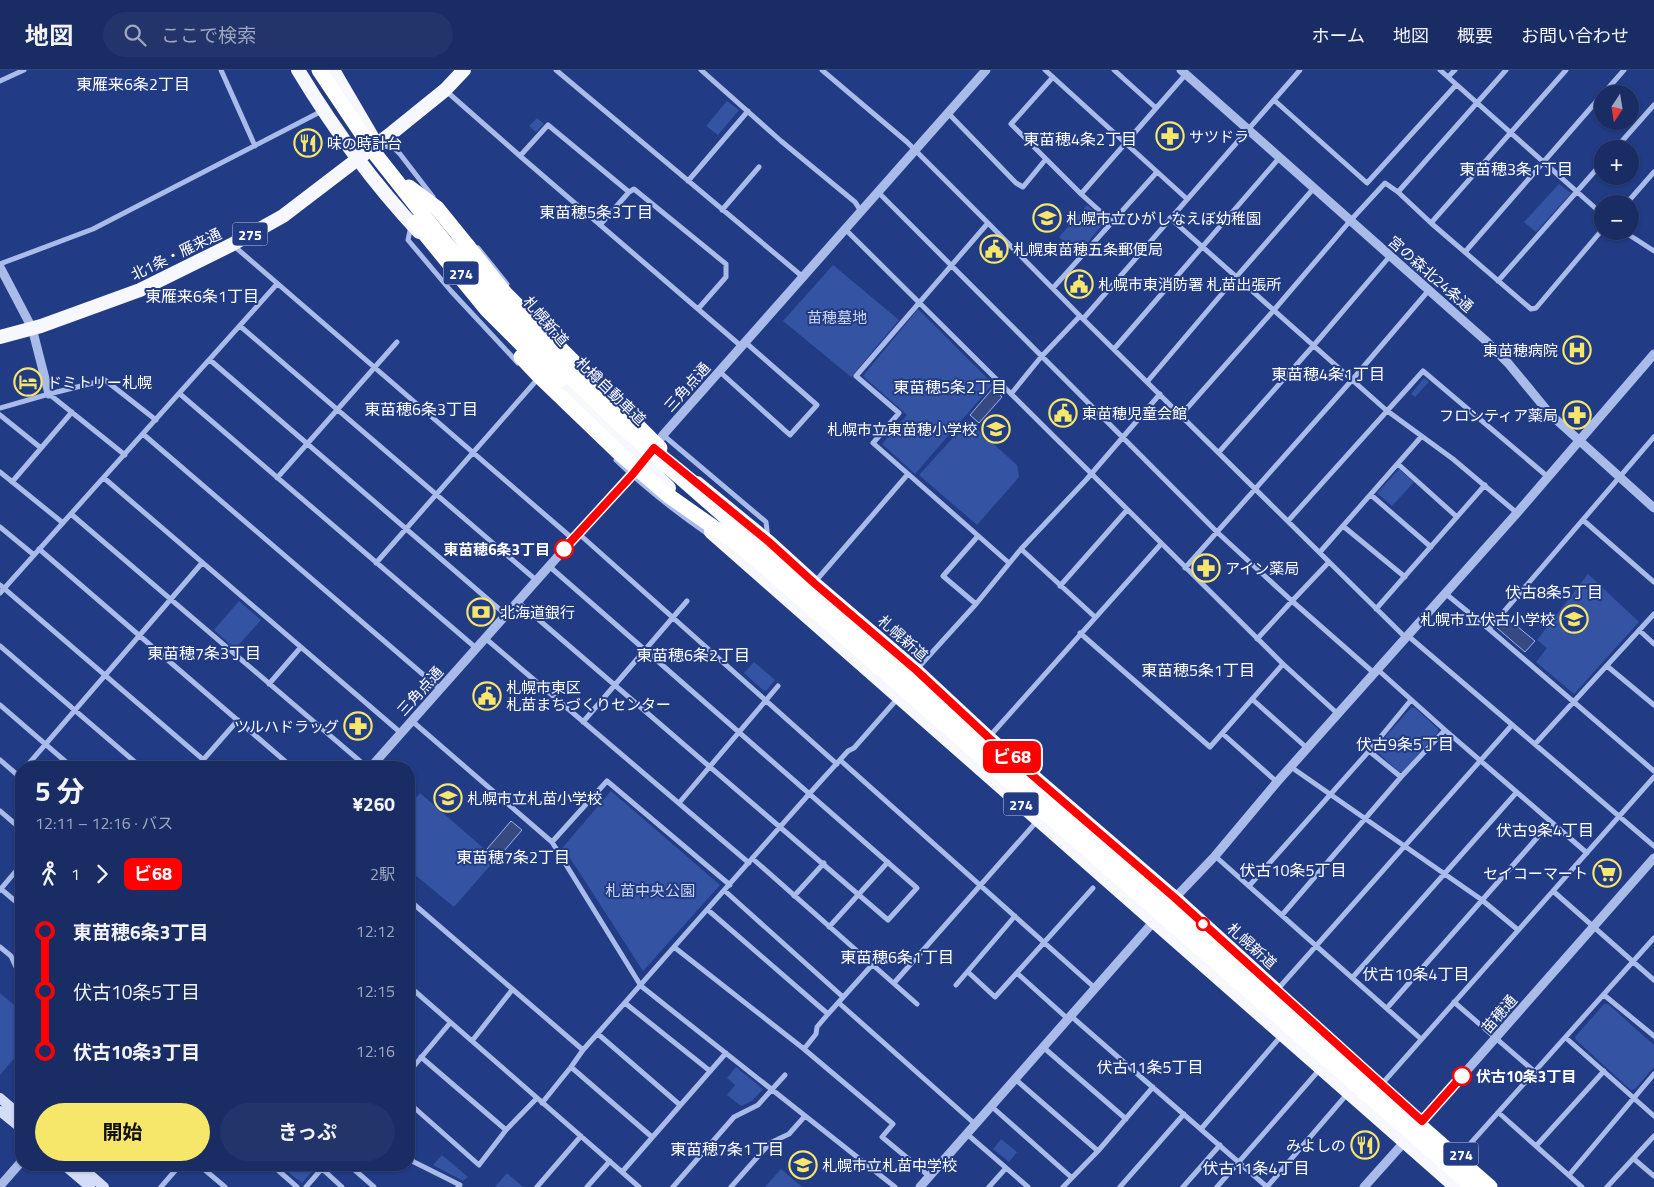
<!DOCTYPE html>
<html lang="ja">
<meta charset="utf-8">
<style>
:root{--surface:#192c64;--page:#22346a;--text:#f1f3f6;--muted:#9fa7bf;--line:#374878;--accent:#f6e66a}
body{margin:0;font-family:"Titillium Web","Noto Sans JP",sans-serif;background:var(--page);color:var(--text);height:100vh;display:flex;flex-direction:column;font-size:19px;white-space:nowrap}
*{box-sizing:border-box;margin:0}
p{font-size:16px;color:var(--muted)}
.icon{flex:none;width:28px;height:28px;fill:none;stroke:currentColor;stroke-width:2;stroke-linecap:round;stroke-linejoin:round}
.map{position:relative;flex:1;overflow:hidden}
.drawer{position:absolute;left:15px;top:691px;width:400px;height:410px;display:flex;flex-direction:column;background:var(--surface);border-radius:20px;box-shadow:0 1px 4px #0004,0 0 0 1px var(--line)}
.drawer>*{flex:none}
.badge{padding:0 10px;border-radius:8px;font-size:18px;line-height:32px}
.needle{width:32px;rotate:192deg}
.fabs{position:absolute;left:1594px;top:15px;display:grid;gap:10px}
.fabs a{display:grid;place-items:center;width:45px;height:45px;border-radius:50%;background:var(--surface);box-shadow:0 1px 4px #0004,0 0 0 1px var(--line);font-size:25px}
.map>.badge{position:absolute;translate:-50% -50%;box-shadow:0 0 0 2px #fff}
.legs{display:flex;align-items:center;gap:8px;height:55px;padding:0 20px;font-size:16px}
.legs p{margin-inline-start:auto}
.overview{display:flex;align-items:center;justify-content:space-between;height:85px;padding:0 20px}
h1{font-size:28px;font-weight:700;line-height:38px}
.button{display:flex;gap:10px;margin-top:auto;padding:10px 20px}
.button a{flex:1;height:58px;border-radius:30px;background:var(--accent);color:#111;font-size:20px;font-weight:700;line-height:58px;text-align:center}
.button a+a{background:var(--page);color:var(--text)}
ul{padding:0 20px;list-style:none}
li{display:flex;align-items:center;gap:18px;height:60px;font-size:19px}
li i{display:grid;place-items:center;width:8px;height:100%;margin:0 6px;background:currentColor}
li i::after{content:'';width:12px;height:12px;margin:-6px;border:4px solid;border-radius:50%;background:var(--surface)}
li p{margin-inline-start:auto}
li:first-child i{background:linear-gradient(#0000 50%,currentColor 0)}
li:last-child i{background:linear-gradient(currentColor 50%,#0000 0)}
header{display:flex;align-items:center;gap:30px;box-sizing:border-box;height:70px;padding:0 25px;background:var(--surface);border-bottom:1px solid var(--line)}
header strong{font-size:24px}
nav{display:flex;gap:28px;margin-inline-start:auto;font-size:18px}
.search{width:350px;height:45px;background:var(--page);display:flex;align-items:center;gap:12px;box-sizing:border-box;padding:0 18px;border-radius:28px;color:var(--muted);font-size:19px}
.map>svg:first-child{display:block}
.green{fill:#3453a2}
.water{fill:#364980;stroke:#9db3eb}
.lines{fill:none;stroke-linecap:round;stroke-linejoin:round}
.minor{stroke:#a9bbe9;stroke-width:5}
.tertiary{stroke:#a9bbe9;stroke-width:9}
.secondary{stroke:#d4ddf7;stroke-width:10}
.trunk{stroke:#f6f8fe;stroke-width:14}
.motorway{stroke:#fff;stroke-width:15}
.motorway-bridge{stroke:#fff;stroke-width:15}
.line-1-casing{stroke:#fff;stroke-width:11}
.line-1{stroke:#f00;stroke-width:8}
.stop-1-dot{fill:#fff;stroke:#f00;stroke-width:2.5}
.labels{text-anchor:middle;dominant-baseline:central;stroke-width:4;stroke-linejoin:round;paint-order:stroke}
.shield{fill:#213b85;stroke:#bcc4da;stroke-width:1}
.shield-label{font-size:14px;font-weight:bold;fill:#fff}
.poi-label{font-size:15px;fill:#fff;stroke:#213b85;text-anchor:start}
.street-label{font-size:15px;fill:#fff;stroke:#213b85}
.park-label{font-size:15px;fill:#ced9f7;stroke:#213b85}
.stop-label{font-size:15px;font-weight:bold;fill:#fff;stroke:#213b85;text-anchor:end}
.neighbourhood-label{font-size:16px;fill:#fff;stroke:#213b85}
</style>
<header>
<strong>地図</strong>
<div class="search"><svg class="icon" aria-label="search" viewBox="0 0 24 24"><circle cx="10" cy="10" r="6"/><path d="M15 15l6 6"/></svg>ここで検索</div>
<nav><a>ホーム</a><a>地図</a><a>概要</a><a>お問い合わせ</a></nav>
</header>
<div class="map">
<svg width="1654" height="1117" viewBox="0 0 1654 1117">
<rect width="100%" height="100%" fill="#213b85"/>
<path class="green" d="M727,31L739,40L718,65L706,56Z
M537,48L544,54L536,62L529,56Z
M1559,114L1571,123L1536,162L1524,152Z
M1087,135L1104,150V153L1078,184L1059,167Z
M833,195L899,250L851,307L783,251Z
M918,239L993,314L915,404L882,374L907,345L863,306Z
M1424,308L1429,312L1415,327L1411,324Z
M968,351L1017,395L1019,407L977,455L919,405Z
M1399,399L1414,412L1392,436L1377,423Z
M1588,504L1639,552L1574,624L1536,592L1547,578L1537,570Z
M239,531L261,550L235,579L214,560Z
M754,592L775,610L767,620L764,621L744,603Z
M1411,638H1415L1438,659V662L1403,702H1399L1376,681V677Z
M611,721L720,815L643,901L563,777Z
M420,723L496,789L454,837L409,800V736Z
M0,923L21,941V980L0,1005Z
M1604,934H1608L1654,975V997L1635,1019L1631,1020L1576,970L1575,967Z
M736,997L763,1019L752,1031L741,1036L727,1025L735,1015L727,1008Z
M1001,1069L1017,1082L1009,1092L993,1079Z
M442,1085L468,1107L463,1111L433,1095Z
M285,1095H312L315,1098L302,1113L283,1098Z
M781,1099L802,1117H765Z
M507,1103L523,1117H495Z"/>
<path class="water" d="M993,318L1002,327L979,353L970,345Z
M1506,547L1535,571L1525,582L1497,558Z
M511,751L522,760L498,788L487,779Z"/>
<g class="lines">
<path class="minor" d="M221,0L255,76
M556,0L803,207
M701,0L781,71L855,132L861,141
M822,0L907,72L988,153L1080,246L1405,567
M1045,0L1187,129
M1114,0L1156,38
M1440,0L1602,144
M1053,7L1011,54L1081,124L1112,152
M1448,7L1455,0
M0,11L24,0
M445,20L520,86L741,276
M1603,24L1624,0
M1274,30L1367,113L1456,15
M948,43L1016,113L1023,117L1046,89
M380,76L393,77L400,84L433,127
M1615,79L1654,35
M520,86L548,55L629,122L600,155
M688,111L748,41
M629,122L634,119L726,194V207L698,239
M878,122L1217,462L1292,531L1374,603
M1398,122L1506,0
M1081,124L1186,4
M1626,134L1654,102
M722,140L759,97
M1170,148L1386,340L1453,389L1517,443
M988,153L856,306L899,343L873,373L1009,493
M1431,153L1566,0
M411,156L408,170L451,221L518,293
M845,159L1283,594L1338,644
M1623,161L1654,181
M234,176L573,469
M478,178L507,214
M1465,182L1602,25
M0,194L93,159L322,41
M1498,211L1602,93
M1053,218L1157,102
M1083,249L1300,0
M240,256L536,510
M1114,279L1280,87
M210,290L505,544
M720,302L790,365L817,335L745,272
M1147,312L1237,206L1314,118
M49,324L125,385
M180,324L476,578
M1011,324L1041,287L1080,246
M0,338L49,324L105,310L156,350
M0,345L41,378
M1181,345L1274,240L1350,151L1385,113L1398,122L1431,153L1531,239L1536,238L1602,160
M143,364L440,619
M663,365L766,452L768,469
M1219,382L1314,275L1390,186
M616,390C645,418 676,442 709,465
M1398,394L1457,447
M0,402L63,453
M104,408L401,663
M277,408L397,272
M12,412L72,342
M1371,425L1431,477
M71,444L368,698
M1583,450L1654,512
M1288,451L1423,301L1548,407
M1343,456L1405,507
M0,457L34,485
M578,463L837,694
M39,479L293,698
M1021,479L1095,547
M1320,482L1421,367
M376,493L535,312
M1185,498L1352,310L1429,220
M814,513L908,404
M0,515L213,698
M1060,516L1127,440
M0,523L277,214
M1446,524L1489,559L1654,701
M517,531L888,850L917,818L549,496
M976,534L943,506L978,466
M1376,539L1485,415
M1489,559L1654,367
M1639,560L1654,574
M1080,563L1210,677L1283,594
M1407,565L1654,776
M485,568L749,793
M1257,569L1292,531L1329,492
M0,576L142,698
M1607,596L1654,635
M917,599L976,534L1021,479L1086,410L1160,324
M1377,599L1445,660L1587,783
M269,614L301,577
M1252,629L1307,678
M0,635L73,698
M412,651L552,772L641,916L895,1117
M583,652L687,531
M1223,664L1277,712
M989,667L1161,474
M1535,674L1654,544
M1369,681L1401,707
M0,690L21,708
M840,690L1095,918
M1291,697L1482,830L1518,860
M25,698L202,493
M196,698L238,650
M679,733L778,616
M0,741L21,759
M552,772L607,711L730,815
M1215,786L1421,969
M753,789L917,934
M1249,816L1369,681L1411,630
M1,819L21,836
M0,820L21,795
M725,821L843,927
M1553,821L1654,910
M794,826L824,793
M409,830L583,980
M708,840L828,944
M1282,845L1401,707L1445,660
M829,857L888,792
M0,877L11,886L21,908
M674,877L804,979L893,1054L882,1067L929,1106
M968,902L995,927L1093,818
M1017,903L1068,949
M1352,908L1516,723
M894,913L1038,750
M956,915L1015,846
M409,916L639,1117
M1277,920L1512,655
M1604,925L1654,966
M1454,932L1535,1002
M625,933L710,1001
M839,933L975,1054
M1387,938L1551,752
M1071,946L1267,1117
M598,964L680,1035
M1566,968L1654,1046
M472,971L512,920
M1043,977L1126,1049
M804,979L816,964L817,957L828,944L872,895
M421,987L506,1060
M571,997L652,1067
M409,1002L450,953
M1015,1009L1098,1081
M1381,1015L1654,707
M409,1033L479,1095L506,1060L537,1028
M542,1033L571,997L583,980L810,723L848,681L854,678L898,628
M991,1036L1071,1107
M1499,1043L1582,1117
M1201,1059L1282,965
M967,1064L1028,1117
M1536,1076L1604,1001
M1461,1084L1654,868
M409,1087L414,1092L460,1115L458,1117
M1634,1089L1654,1106
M199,1095L225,1117
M272,1095L297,1117
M318,1095L342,1117
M349,1095L374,1117
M622,1102L726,983
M1569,1105L1654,1004
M161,1117L180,1095
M306,1117L325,1095
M537,1117L581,1066
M587,1117L610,1091
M673,1117L734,1047L758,1035L785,1005
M731,1117L770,1073L789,1064L805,1046
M989,1117L1006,1098
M1063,1117L1098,1081L1153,1017
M1120,1117L1184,1044
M1183,1117L1220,1075
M1217,1117L1320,999
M1267,1117L1348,1023
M1607,1117L1654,1066"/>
<path class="tertiary" d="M1181,0L1485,270L1508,293L1550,344L1654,438
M0,197L32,258L49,324
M654,378L663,365L986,0
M370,698L639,395
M1171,832L1215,786L1277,712L1517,443L1654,284
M1417,1057L1654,788
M0,1116L21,1092
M920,1117L1156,849
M1364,1117L1407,1069"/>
<path class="secondary" d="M0,1028L21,1046
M0,1041L21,1058
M64,1095L90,1117
M79,1095L104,1117"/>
<path class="trunk" d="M298,0C333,58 373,113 419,162
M333,0L378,77
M0,267L41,256L140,220L231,175L283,146L393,62L445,20L464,0
M553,299L669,418
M697,413L769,472L814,513L916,600L989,668L1175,828L1275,919
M711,462L1456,1117"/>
<path class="motorway" d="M409,117L437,138L467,175"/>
<path class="motorway-bridge" d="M319,0L376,85L444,171L536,273L616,351L1490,1117
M415,152L487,240L521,274L559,310
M467,175L505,223L660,378
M521,287L539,306L618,382L669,426L742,477
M735,471L1473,1117"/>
</g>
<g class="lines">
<g class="line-1-casing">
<path id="line-1" d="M564,479L632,405L654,378L769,472L814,513L916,600L989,668L1175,828L1422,1051L1462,1006"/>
</g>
<use href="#line-1" class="line-1"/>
</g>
<defs>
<g id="pharmacy-ring" transform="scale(1.4375)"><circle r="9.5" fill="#213b85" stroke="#f6e66a" stroke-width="1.5"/><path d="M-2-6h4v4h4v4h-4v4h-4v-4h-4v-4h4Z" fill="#f6e66a"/></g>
<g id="restaurant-ring" transform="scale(1.4375)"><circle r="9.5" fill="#213b85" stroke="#f6e66a" stroke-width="1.5"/><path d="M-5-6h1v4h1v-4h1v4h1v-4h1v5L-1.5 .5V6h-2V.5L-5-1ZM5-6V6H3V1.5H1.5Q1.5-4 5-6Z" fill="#f6e66a"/></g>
<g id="school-ring" transform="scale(1.4375)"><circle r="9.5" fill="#213b85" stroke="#f6e66a" stroke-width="1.5"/><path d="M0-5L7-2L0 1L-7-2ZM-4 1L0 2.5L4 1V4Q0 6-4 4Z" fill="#f6e66a"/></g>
<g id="civic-ring" transform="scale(1.4375)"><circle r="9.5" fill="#213b85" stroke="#f6e66a" stroke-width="1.5"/><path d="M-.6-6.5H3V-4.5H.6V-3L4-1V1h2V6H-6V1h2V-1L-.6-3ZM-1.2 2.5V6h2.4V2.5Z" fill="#f6e66a"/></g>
<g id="hospital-ring" transform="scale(1.4375)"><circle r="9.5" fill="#213b85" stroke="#f6e66a" stroke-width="1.5"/><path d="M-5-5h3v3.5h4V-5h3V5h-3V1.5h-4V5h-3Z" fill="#f6e66a"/></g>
<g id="hotel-ring" transform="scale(1.4375)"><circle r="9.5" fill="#213b85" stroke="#f6e66a" stroke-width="1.5"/><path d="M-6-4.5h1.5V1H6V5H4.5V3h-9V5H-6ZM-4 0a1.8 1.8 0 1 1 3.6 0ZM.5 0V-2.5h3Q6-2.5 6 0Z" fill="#f6e66a"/></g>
<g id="bank-ring" transform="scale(1.4375)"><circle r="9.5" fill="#213b85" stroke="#f6e66a" stroke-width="1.5"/><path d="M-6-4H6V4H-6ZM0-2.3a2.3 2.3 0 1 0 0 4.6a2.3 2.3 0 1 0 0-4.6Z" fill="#f6e66a"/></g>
<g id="supermarket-ring" transform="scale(1.4375)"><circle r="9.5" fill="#213b85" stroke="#f6e66a" stroke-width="1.5"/><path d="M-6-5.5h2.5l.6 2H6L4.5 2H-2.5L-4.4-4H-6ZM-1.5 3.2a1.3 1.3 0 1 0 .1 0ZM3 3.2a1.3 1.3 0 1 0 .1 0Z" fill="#f6e66a"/></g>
</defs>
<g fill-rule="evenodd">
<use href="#pharmacy-ring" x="1170" y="66"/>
<use href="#restaurant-ring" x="308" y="73"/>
<use href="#school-ring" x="1047" y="148"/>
<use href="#civic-ring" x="994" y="179"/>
<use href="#civic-ring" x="1079" y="214"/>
<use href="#hospital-ring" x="1577" y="280"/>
<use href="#hotel-ring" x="28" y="312"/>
<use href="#civic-ring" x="1063" y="343"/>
<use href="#pharmacy-ring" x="1577" y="345"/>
<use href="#school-ring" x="996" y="359"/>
<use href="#pharmacy-ring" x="1206" y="498"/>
<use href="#bank-ring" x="481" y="542"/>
<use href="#school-ring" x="1574" y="549"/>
<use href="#civic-ring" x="487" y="626"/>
<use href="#pharmacy-ring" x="358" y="656"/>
<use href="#school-ring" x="448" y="728"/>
<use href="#supermarket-ring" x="1607" y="803"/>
<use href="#restaurant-ring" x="1365" y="1075"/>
<use href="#school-ring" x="803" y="1095"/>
</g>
<g class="stop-1-dot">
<circle cx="564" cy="479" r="9"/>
<circle cx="1203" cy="854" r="6"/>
<circle cx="1462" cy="1006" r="9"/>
</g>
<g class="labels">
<g class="shield">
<rect x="232.5" y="152.5" width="35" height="23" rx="4"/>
<rect x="443.5" y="191.5" width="35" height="23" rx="4"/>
<rect x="1003.5" y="722.5" width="35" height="23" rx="4"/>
<rect x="1443.5" y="1072.5" width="35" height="23" rx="4"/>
</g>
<g class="shield-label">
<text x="250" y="164">275</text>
<text x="461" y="203">274</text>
<text x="1021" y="734">274</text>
<text x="1461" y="1084">274</text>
</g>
<g class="poi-label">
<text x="1189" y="66">サツドラ</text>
<text x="327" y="73">味の時計台</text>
<text x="1066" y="148">札幌市立ひがしなえぼ幼稚園</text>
<text x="1013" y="179">札幌東苗穂五条郵便局</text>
<text x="1098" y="214">札幌市東消防署 札苗出張所</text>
<text x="1558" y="280" text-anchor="end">東苗穂病院</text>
<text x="47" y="312">ドミトリー札幌</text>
<text x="1082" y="343">東苗穂児童会館</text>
<text x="1558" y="345" text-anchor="end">フロンティア薬局</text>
<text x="977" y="359" text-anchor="end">札幌市立東苗穂小学校</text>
<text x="1225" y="498">アイン薬局</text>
<text x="500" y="542">北海道銀行</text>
<text x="1555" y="549" text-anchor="end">札幌市立伏古小学校</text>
<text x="506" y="617">札幌市東区<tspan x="506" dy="17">札苗まちづくりセンター</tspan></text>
<text x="339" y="656" text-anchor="end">ツルハドラッグ</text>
<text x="467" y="728">札幌市立札苗小学校</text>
<text x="1588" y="803" text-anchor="end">セイコーマート</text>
<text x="1346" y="1075" text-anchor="end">みよしの</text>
<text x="822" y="1095">札幌市立札苗中学校</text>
</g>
<g class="street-label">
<text transform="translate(176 184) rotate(-26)">北1条・雁来通</text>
<text transform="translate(1431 204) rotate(41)">宮の森北24条通</text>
<text transform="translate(546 251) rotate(49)">札幌新道</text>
<text transform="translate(687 317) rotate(-48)">三角点通</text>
<text transform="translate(611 321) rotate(44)">札樽自動車道</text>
<text transform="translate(903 568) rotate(41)">札幌新道</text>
<text transform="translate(420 621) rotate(-48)">三角点通</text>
<text transform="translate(1252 876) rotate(42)">札幌新道</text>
<text transform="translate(1499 944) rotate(-49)">苗穂通</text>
</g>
<g class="park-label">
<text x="837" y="247">苗穂墓地</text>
<text x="650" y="820">札苗中央公園</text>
</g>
<g class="stop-label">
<text x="550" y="479">東苗穂6条3丁目</text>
<text x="1476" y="1006" text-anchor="start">伏古10条3丁目</text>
</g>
<g class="neighbourhood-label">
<text x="133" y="14">東雁来6条2丁目</text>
<text x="1080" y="69">東苗穂4条2丁目</text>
<text x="1516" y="99">東苗穂3条1丁目</text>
<text x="596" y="142">東苗穂5条3丁目</text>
<text x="202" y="226">東雁来6条1丁目</text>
<text x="1328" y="304">東苗穂4条1丁目</text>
<text x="950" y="317">東苗穂5条2丁目</text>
<text x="421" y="339">東苗穂6条3丁目</text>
<text x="1554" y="522">伏古8条5丁目</text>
<text x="204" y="583">東苗穂7条3丁目</text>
<text x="693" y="585">東苗穂6条2丁目</text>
<text x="1198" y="600">東苗穂5条1丁目</text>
<text x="1405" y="674">伏古9条5丁目</text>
<text x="1545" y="760">伏古9条4丁目</text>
<text x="513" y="787">東苗穂7条2丁目</text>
<text x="1293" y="800">伏古10条5丁目</text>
<text x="897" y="887">東苗穂6条1丁目</text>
<text x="1416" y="904">伏古10条4丁目</text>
<text x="1150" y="997">伏古11条5丁目</text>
<text x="727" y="1079">東苗穂7条1丁目</text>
<text x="1256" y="1098">伏古11条4丁目</text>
</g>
</g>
</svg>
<div class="fabs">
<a><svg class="needle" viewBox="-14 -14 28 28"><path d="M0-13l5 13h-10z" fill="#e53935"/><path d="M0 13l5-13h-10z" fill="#9fa7bf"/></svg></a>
<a>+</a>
<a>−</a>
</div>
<b class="badge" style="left:1012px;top:687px;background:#f00;color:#fff">ビ68</b>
<section class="drawer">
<div class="overview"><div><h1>5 分</h1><p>12:11 – 12:16 · バス</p></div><b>¥260</b></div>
<div class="legs"><svg class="icon" aria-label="walk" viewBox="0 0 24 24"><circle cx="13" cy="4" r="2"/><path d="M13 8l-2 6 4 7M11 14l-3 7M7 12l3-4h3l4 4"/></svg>1<svg class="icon" aria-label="forward" viewBox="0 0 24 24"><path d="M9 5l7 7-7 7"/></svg><b class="badge" style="background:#f00;color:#fff">ビ68</b><p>2駅</p></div>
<ul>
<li><i style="color:#f00"></i><b>東苗穂6条3丁目</b><p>12:12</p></li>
<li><i style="color:#f00"></i><span>伏古10条5丁目</span><p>12:15</p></li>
<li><i style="color:#f00"></i><b>伏古10条3丁目</b><p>12:16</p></li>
</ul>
<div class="button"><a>開始</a><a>きっぷ</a></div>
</section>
</div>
